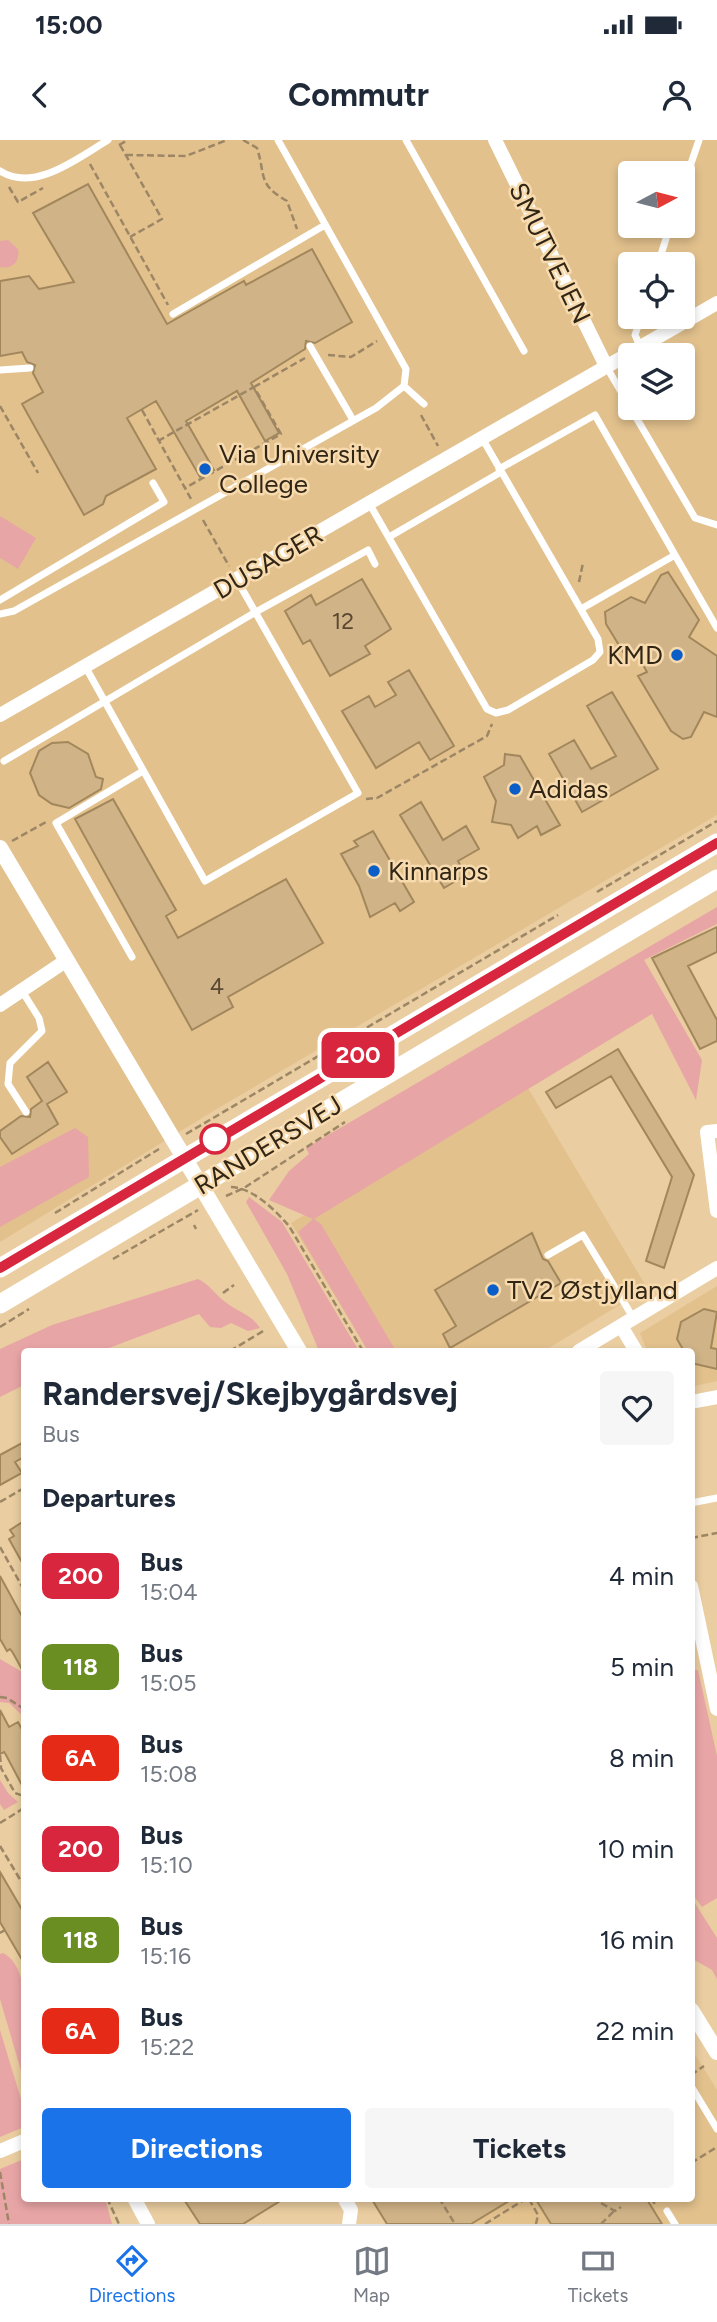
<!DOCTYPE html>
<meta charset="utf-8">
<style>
:root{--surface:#fff;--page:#f6f6f7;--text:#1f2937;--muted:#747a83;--line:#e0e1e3;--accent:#1a73e8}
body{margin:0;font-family:Figtree,sans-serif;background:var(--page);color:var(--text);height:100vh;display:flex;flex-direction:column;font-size:26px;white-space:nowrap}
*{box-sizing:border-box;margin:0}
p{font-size:23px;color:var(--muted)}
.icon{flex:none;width:38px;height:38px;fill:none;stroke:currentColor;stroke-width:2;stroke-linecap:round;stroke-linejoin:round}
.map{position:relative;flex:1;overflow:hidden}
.side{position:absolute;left:21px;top:1208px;width:674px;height:854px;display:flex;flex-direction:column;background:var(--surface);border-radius:7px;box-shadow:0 4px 10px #0003}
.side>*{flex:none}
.badge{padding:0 14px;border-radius:10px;font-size:24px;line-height:46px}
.needle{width:46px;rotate:83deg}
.controls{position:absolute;left:618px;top:21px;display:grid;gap:14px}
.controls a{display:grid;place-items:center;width:77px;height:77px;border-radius:7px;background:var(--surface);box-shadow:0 4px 10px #0003;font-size:35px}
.map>.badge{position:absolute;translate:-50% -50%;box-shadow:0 0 0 4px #fff}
h2{padding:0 21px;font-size:26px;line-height:63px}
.round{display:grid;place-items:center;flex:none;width:74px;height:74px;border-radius:7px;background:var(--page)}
.summary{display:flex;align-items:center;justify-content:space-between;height:119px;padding:0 21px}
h1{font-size:33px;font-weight:700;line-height:52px}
.action{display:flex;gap:14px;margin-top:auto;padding:14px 21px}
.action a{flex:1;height:80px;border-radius:7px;background:var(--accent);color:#fff;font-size:28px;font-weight:700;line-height:80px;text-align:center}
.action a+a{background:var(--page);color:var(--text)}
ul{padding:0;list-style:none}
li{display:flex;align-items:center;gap:21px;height:91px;padding:0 21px}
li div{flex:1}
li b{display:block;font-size:26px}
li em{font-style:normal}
li .badge{min-width:77px;font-weight:700;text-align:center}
.status{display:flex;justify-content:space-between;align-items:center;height:49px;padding:0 35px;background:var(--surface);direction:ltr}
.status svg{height:19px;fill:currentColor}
header{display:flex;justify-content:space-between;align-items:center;height:91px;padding:0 21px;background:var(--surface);font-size:32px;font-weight:700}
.menu{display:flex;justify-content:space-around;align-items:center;height:98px;border-top:2px solid var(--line);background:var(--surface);font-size:19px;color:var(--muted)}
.menu a{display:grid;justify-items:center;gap:4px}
.menu .current{color:var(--accent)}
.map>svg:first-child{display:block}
.built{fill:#e2c18d;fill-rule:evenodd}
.green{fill:#e8a5a6}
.building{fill:#d0b387;stroke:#a2875c;stroke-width:2}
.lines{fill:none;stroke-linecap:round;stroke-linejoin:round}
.path{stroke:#9c8665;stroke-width:2.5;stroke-dasharray:7 3.5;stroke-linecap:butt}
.service{stroke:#fff;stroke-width:7}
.minor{stroke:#fff;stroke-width:14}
.tertiary{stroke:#fff;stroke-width:16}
.secondary{stroke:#fff;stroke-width:19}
.line-casing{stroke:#fff;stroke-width:16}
.line{stroke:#d7263d;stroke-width:10}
.poi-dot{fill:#0b5ec8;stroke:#f7daad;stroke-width:2.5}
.stop-dot{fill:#fff;stroke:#d7263d;stroke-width:3.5}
.labels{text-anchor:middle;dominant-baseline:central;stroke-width:5;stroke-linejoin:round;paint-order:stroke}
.number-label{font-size:23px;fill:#594932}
.street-label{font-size:26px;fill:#312615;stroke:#f7daad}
.poi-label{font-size:26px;fill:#312615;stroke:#f7daad;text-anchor:start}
</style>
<div class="status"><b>15:00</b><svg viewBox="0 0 49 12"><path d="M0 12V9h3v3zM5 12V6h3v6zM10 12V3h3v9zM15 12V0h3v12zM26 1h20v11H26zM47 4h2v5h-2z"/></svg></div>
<header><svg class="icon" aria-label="back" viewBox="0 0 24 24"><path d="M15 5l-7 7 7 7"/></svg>Commutr<svg class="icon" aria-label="person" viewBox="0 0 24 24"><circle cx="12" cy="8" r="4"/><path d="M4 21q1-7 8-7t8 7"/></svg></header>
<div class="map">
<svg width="717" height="2084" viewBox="0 0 717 2084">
<rect width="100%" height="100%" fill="#eacda0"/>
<path class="built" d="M0,0H717V675L215,970L0,1102ZM630,33H682V86H630ZM630,124H682V177H630ZM630,215H682V268H630Z
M525,943L647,1148L544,1211H368L291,1083Z
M717,1146V1241L691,1247V1211H647L640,1193Z
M691,1908L717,1950V2084H455L439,2058H691Z"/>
<path class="green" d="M8,100L18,109C20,121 13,130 0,127V101Z
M0,376L36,398L18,429L0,418Z
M717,767V784L644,820L702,920L696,960L652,874L314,1079L321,1084L396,1211H368L298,1092L313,1079L269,1060L289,1031L309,1014L306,1008Z
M75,988L88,997L89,1037L0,1087V1027Z
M249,1057L282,1082L359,1211H319L287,1134L246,1062Z
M198,1139C209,1144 214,1153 224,1161C237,1172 250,1173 260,1188L248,1191L231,1183L221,1188L210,1187L199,1174L101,1211H24V1245L0,1257V1209L52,1185Z
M0,1519L24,1533V1577L9,1563L0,1562Z
M698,1530L717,1616V1758L702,1767L691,1752V1531Z
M0,1640L8,1653L18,1662L4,1670L0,1664Z
M691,1757L717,1798V1839L712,1830L691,1818Z
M3,1813C35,1828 25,1908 24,1941L0,1859V1814Z
M0,1890L24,1969V1987L0,1997Z
M24,2019V2058H105L112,2084H0V2029Z"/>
<path class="building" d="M88,44L167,184L244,141L246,145L312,109L352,182L315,203L306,201L305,209L251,243L279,293L265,301L237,251L186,281L214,330L200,337L156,261L127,278L156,329L106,356L103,364L84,375L22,264L43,252L33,233L35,225L27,222L22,212L0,216V141L29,136L39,149L74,142L33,73Z
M668,432L699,480L689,497L717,516V577L704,572L691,597L683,599L671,591L638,536L647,532L635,511L625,515L606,484L605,472L631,457L645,463L661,435Z
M362,439L391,489L365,506L370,514L330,536L310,500L303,504L285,471L311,455L316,465Z
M409,530L454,606L430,620L419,602L376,628L342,571L369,556L375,567L396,555L388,542Z
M612,552L658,629L582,672L549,614L574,600L591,629L616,616L587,566Z
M68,602L88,614L96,637L103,639L101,649L69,668L52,664L39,655L30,633L39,611L52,603Z
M505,614L520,616L560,685L541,695L537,686L518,698L511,685L492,682L496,661L484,637L504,625Z
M113,659L176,770L166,776L178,798L286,739L323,803L228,857L233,867L192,890L75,679Z
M421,662L443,700L466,686L479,709L458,721L466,735L444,748L400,675Z
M373,691L414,762L400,771L395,763L370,777L359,746L341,714L358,706L354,701Z
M717,787V812L688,826L717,880V901L700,909L652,818Z
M618,909L694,1035L664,1128L646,1121L672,1037L611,936L556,968L546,952Z
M48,922L67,952L47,964L58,984L12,1014L0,997V991L21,976L30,977L31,969L42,961L27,937Z
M532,1093L543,1119L548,1121L561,1143L450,1208L443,1194L456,1186L435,1150Z
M704,1169L717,1172L711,1208L717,1209V1229L691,1223V1211H684L677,1199L681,1182Z
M24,1302V1317L15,1322L22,1333L0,1345V1315Z
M24,1381V1426L9,1399L14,1396L10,1390Z
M0,1436L24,1480V1533L13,1513L10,1509L7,1511L0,1499Z
M0,1570L9,1587L18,1582L24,1593V1649L6,1615L4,1612L0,1614Z
M0,1732L24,1773V1823L0,1782Z
M183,2058H285L243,2084H200Z
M371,2058H514L471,2084H387Z
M535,2058H646L662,2084H551Z"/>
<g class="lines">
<path class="path" d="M243,0L257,8C266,36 257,44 287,61L297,89
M119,5L128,0
M120,5L162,79L130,97
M126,15L186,16L227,0
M90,24L168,165
M9,47L18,62L43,48
M328,215L351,217L377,201
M254,247L305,218
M0,266L38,333
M142,270L191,359
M421,275L438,306
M158,301L254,247L281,294L185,348
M203,380L229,426
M579,442L583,423
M366,659L377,658L487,596L492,584
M12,701L46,682
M597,752L717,681
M186,994L558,775
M231,1047C253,1048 275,1070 289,1086L363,1211
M226,1056L244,1048L345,982
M55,1073L159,1009
M194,1085L196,1089
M113,1119L198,1070
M223,1153L234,1145
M0,1187L29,1169
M230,1211L265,1190
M0,1362L24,1348
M691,1398L717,1393
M0,1407L24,1450
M0,1557L7,1558L24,1569
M0,1615L1,1628L15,1653L24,1656
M0,1683L24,1668
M0,1706L24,1746
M0,1793L5,1790
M691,1935L704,1926
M691,2023L717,2007
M0,2032L9,2084
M107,2058L119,2084
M439,2058L455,2084
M592,2058L615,2071L621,2067
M651,2058L656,2066
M529,2059L538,2075L536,2084
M485,2084L527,2058
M601,2084L614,2071"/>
<path class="service" d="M406,0L524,211
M0,31C34,53 78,18 108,0
M682,50L699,0
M658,124L670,86
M173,174L325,85
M310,206L353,280
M640,206L635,195L641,177
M606,226L695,378L717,385
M0,230L30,228
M404,246L424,264
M499,329L595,275L675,415
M369,363L487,569L496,573L508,570L593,520L600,512L598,499L482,298
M389,397L501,332
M0,460L164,362L153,343
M581,469L675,415L717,488
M0,474L14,471L376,268L404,246L406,229L278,0
M85,526L205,741L358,653L237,440
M4,621L254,473L368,410L375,424
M132,817L56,683L143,631
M22,851L39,878L42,891L10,923L8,944L26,972
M548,1115L583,1095L634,1179
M691,1363L717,1358
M691,1946L717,1989
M667,2071L675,2084"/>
<path class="minor" d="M495,0L606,226
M0,575L717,163
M0,865L67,820
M717,991L707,992L717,1071
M621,1186L636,1211
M579,1211L717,1128
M691,1262L717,1257
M691,1446L717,1569
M0,2011L24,2001
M134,2058L148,2084
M344,2058L351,2070L349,2084"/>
<path class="tertiary" d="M0,708L299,1211
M691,1870L717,1912"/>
<path class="secondary" d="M0,1128L717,703
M0,1164L717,739"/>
</g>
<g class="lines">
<g class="line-casing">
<path id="line" d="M0,1128L717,703"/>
</g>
<use href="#line" class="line"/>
</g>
<g class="poi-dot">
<circle cx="205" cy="329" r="7"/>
<circle cx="677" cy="515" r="7"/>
<circle cx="515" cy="649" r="7"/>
<circle cx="374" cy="731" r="7"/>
<circle cx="493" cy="1150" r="7"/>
</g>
<circle class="stop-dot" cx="215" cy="999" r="14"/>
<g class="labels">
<g class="number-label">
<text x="343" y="481">12</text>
<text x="217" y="846">4</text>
</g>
<g class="street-label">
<text transform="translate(550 113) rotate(64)">SMUTVEJEN</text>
<text transform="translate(268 422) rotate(-30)">DUSAGER</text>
<text transform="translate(268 1005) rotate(-31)">RANDERSVEJ</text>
</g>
<g class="poi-label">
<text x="219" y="314">Via University<tspan x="219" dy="30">College</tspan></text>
<text x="663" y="515" text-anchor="end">KMD</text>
<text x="529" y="649">Adidas</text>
<text x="388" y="731">Kinnarps</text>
<text x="507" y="1150">TV2 Østjylland</text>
</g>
</g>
</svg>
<div class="controls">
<a><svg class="needle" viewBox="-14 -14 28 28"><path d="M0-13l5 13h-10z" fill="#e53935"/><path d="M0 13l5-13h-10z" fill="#747a83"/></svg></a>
<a><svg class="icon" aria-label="locate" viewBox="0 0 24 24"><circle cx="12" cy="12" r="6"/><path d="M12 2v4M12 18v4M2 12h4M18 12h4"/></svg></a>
<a><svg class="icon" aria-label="layers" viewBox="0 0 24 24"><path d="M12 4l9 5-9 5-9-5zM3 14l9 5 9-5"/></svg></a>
</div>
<b class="badge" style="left:358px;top:915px;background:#d7263d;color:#fff">200</b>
<section class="side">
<div class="summary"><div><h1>Randersvej/Skejbygårdsvej</h1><p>Bus</p></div><a class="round"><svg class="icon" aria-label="heart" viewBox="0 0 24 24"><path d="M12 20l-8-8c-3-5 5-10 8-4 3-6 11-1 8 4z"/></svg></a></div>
<h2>Departures</h2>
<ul>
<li><span class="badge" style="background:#d7263d;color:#fff">200</span><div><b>Bus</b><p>15:04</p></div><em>4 min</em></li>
<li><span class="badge" style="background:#6b8e23;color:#fff">118</span><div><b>Bus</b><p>15:05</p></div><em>5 min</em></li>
<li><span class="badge" style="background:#e52b18;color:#fff">6A</span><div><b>Bus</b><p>15:08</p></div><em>8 min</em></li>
<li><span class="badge" style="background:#d7263d;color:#fff">200</span><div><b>Bus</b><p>15:10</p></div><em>10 min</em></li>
<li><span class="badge" style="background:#6b8e23;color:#fff">118</span><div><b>Bus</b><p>15:16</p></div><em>16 min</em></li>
<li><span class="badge" style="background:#e52b18;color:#fff">6A</span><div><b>Bus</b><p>15:22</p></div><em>22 min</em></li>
</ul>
<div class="action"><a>Directions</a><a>Tickets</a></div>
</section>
</div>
<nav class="menu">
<a class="current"><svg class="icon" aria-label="directions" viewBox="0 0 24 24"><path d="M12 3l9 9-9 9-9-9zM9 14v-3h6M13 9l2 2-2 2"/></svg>Directions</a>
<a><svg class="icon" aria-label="map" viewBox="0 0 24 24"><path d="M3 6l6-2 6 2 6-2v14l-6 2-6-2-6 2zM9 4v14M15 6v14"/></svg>Map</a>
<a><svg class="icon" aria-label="tickets" viewBox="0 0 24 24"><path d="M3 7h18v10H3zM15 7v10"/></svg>Tickets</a>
</nav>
